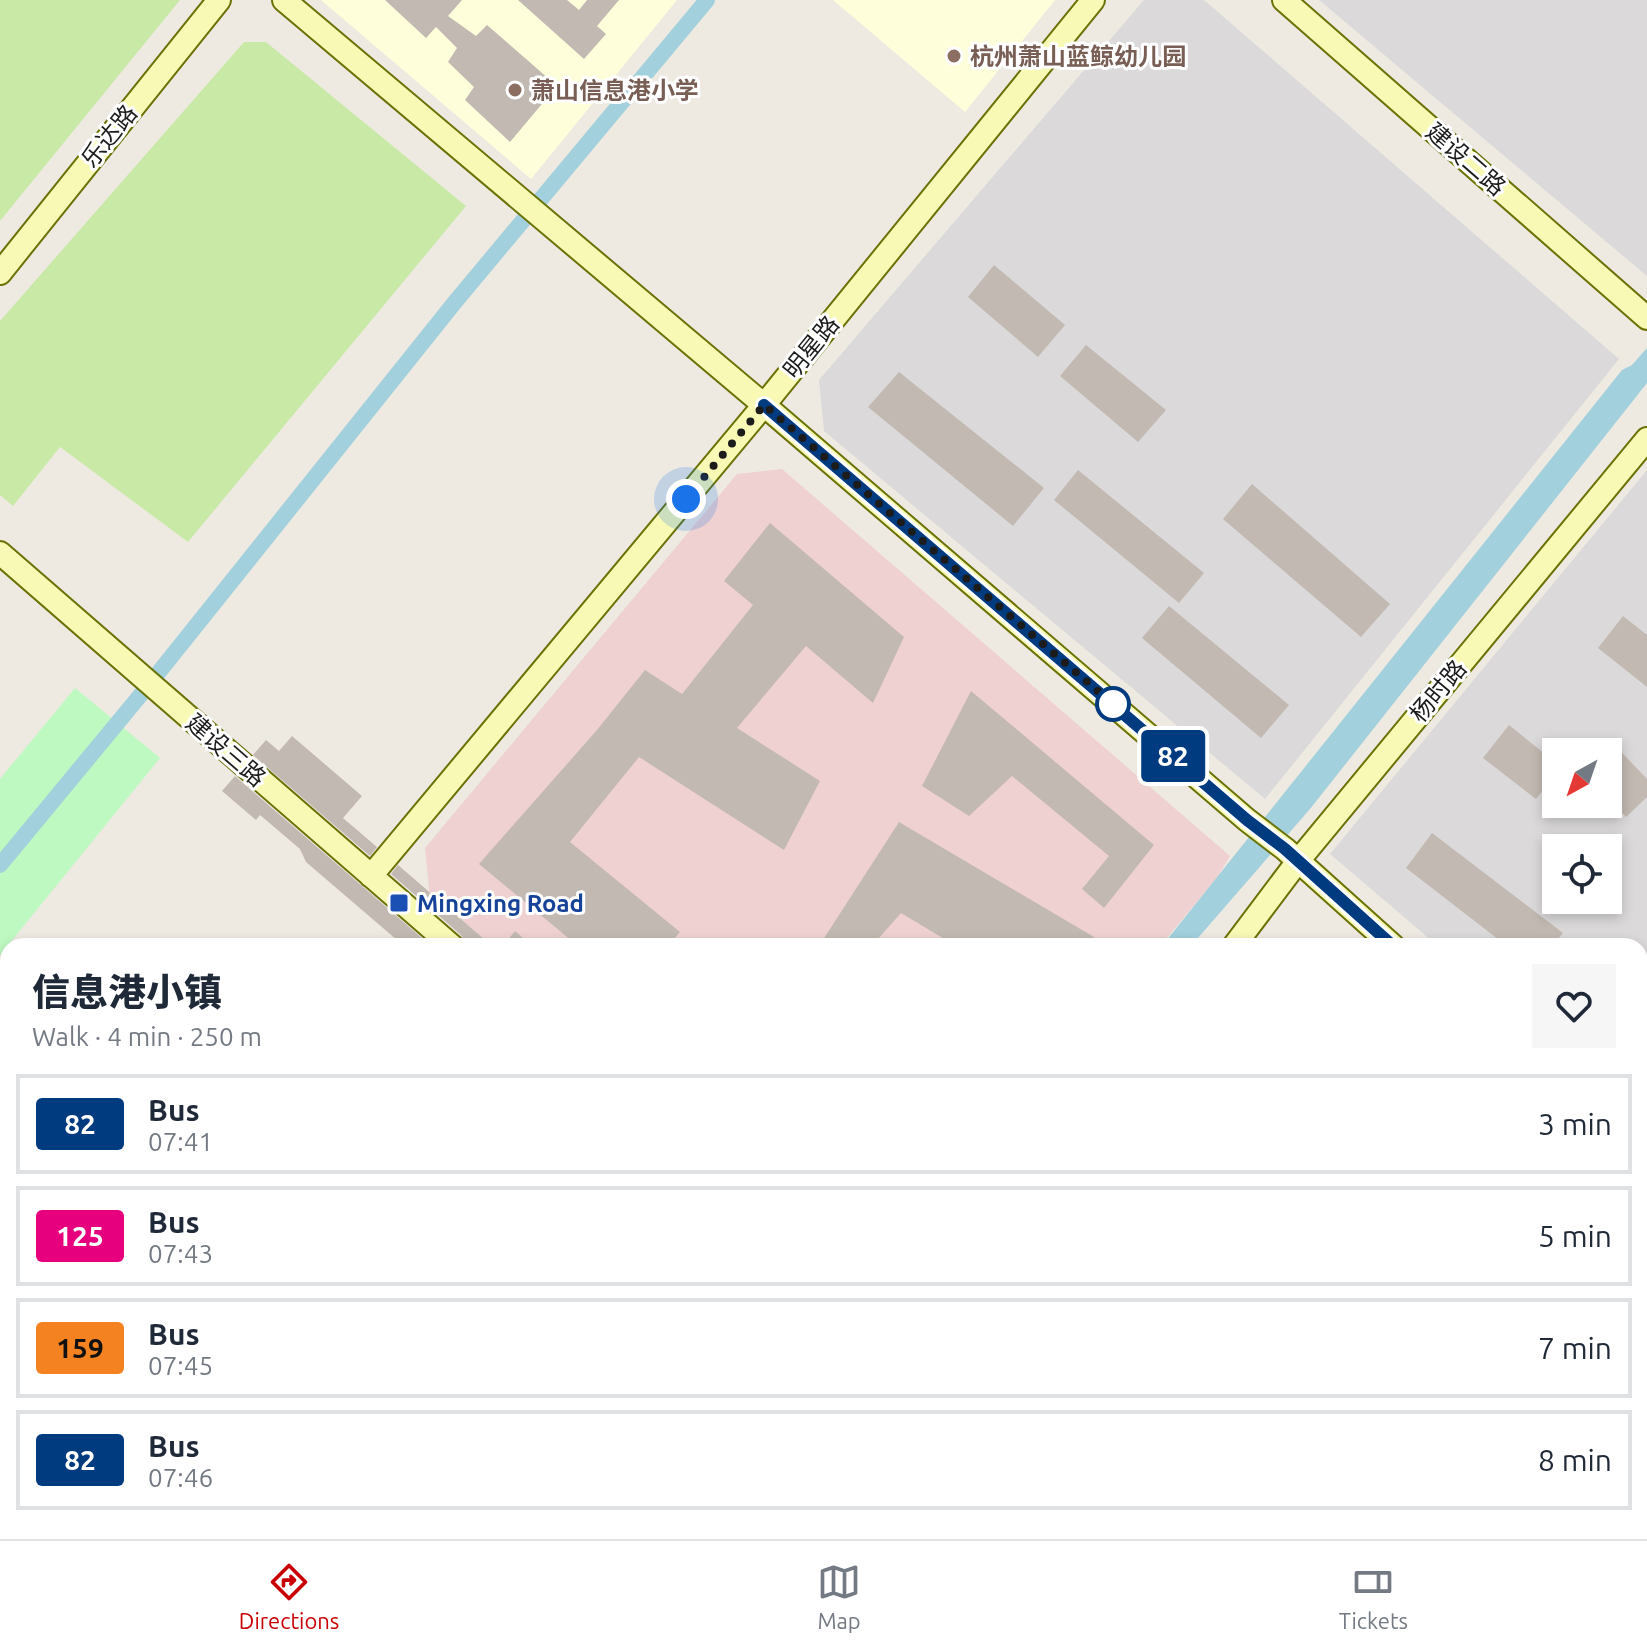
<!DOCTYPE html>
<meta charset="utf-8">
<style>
:root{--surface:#fff;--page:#f6f6f7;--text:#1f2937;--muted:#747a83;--line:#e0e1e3;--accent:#c80006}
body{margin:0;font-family:Ubuntu,"Noto Sans SC",sans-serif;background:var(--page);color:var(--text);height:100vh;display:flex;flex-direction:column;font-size:30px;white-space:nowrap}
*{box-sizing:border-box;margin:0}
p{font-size:26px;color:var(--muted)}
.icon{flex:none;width:44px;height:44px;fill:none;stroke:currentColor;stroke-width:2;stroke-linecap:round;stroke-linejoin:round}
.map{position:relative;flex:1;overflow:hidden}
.side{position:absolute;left:0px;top:938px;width:1648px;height:602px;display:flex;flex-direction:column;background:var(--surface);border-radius:24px 24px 0 0;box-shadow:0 4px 12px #0003}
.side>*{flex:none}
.badge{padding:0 16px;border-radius:6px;font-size:28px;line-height:52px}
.needle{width:52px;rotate:220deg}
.fabs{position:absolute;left:1542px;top:738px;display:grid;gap:16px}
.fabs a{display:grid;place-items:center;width:80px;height:80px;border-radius:0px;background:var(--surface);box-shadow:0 4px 12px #0003;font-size:40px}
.you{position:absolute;width:40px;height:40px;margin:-20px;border:6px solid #fff;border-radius:50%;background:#1a73e8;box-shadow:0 0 0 12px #1a73e833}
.map>.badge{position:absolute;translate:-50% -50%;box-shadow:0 0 0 4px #fff}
.round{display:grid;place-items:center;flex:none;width:84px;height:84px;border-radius:0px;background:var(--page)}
.overview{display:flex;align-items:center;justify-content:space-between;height:136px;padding:0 32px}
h1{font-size:38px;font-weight:800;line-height:60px}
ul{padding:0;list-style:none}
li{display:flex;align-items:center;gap:24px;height:100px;margin:0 16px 12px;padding:0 16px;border:4px solid var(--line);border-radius:0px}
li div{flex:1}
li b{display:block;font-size:30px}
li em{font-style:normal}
li .badge{min-width:88px;font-weight:700;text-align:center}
.tabs{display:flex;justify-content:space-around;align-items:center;height:112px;border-top:2px solid var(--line);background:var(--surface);font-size:22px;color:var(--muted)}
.tabs a{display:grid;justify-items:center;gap:4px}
.tabs .selected{color:var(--accent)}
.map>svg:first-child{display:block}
.residential{fill:#dbd9d9;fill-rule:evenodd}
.commercial{fill:#efd1d1}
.education{fill:#fffeda}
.construction{fill:#c2c2ae}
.grass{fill:#c9e9a7}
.park{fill:#bef9c1}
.water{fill:#a2d0dc}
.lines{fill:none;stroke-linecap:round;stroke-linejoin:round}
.canal{stroke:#a2d0dc;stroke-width:16}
.building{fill:#c2b9b2}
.street-casing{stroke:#a3a3a3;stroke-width:20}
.secondary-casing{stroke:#6a7205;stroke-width:26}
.primary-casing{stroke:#955f00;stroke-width:28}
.street{stroke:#fff;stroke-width:16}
.secondary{stroke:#f8f9b5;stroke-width:22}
.primary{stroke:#fbce9a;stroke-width:24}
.line-casing{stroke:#fff;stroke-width:18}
.line{stroke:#003b80;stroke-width:12}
.walk{stroke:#1c1c1c;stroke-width:8;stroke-dasharray:0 14.4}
.education-dot{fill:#8d6e63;stroke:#fff;stroke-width:3}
.stop-dot{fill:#fff;stroke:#003b80;stroke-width:4}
.transit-dot{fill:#1a4fb4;stroke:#fff;stroke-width:3}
.labels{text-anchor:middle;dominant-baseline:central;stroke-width:6;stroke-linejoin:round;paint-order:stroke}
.education-label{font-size:24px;font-weight:bold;fill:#785e54;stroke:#fff;text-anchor:start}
.street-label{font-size:24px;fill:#1c1c1c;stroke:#fff}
.transit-label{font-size:24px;font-weight:bold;fill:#164399;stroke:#fff;text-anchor:start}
</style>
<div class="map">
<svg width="1647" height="1539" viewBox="0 0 1647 1539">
<rect width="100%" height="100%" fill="#eeeae2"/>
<path class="residential" d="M1144,0H1204L1619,359L1265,799L824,431L819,380Z
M1319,0H1647V276Z
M1647,470V1125L1640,1119V946H1438L1330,854ZM1556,752H1608V804H1556ZM1556,848H1608V900H1556Z
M1647,1424V1539H1549L1555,1532H1640V1432Z"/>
<path class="commercial" d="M782,469L1230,856L1216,879L1160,946H484L430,900L425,848L737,474Z"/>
<path class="education" d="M321,0H677L531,179Z
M833,0H1055L965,112Z
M1640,1204L1647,1210V1276L1640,1285Z"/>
<path class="construction" d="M1237,1532H1350L1345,1539H1237L1234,1536Z"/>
<path class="grass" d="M0,0H180L0,221Z
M244,42H266L466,206L188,542L60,447L13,506L0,495V321Z"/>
<path class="park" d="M75,688L160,758L0,955V779Z"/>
<path class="water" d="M1647,348V383L1310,809L1191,946H1162L1622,370L1632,365Z"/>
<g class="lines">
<path class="canal" d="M0,865L143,692L455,302L707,0"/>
</g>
<path class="building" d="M385,0H462L448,16L476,36L487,25L557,86L510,142L465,100L474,87L448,62L457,48L436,27L426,38Z
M518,0H567L579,10L587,0H619L597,26L606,34L584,59Z
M994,265L1065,325L1038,357L968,297Z
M1086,345L1166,410L1138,442L1060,376Z
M899,372L1044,488L1013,526L868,407Z
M1078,470L1204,573L1179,603L1054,500Z
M1252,484L1390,604L1361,637L1223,519Z
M770,523L904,637L873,703L806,646L737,728L820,781L784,850L639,757L570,842L680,932L668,946H578L479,864L597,730L645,670L682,694L753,605L724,581Z
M1169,606L1289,705L1261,738L1142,638Z
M1623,616L1647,635V687L1598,648Z
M971,691L1154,845L1104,908L1082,889L1109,856L1012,776L969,816L922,786Z
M1509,725L1556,763V774L1536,799L1483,758Z
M292,736L362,796L343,818L377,847L370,856L253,755L266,740L279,751Z
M1608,738L1647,779V797L1626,817L1608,798Z
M235,776L362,886L431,946H404L306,862L300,849L260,815L256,820L222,791Z
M899,822L1094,937L1087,946H956L901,913L872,946H819Z
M1432,833L1563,933L1552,946H1507L1406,868Z
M398,865L492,946H466L461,935L391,874Z
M515,931L532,946H503Z"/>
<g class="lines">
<g class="street-casing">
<path id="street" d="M292,1539L298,1532"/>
</g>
<g class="secondary-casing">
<path id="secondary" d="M284,0L764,405L1247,820L1285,849L1393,946
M1284,0L1647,318
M0,273L219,0
M0,553L452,946
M371,876L764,405L1093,0
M1234,946L1298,861L1647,439
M1640,1168L1647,1174
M0,1384L8,1393
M128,1532L135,1539
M1112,1532L1120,1539
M774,1539L780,1532"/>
</g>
<g class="primary-casing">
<path id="primary" d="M1640,1326L1647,1317
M1640,1379L1647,1370
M1465,1539L1470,1532
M1509,1539L1514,1532"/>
</g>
<use href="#street" class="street"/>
<use href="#secondary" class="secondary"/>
<use href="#primary" class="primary"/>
</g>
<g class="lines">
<g class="line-casing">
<path id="line" d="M764,405L1247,820L1285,849L1393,946"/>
</g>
<use href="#line" class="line"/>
<path class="walk" d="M686,499L764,405L1113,704"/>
</g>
<g class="education-dot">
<circle cx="954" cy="56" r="8"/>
<circle cx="515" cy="90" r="8"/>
</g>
<circle class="stop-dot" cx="1113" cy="704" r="16"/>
<rect class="transit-dot" x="389" y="893" width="20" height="20" rx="4"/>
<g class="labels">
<g class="education-label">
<text x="970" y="56">杭州萧山蓝鲸幼儿园</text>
<text x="531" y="90">萧山信息港小学</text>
</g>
<g class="street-label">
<text transform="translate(109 136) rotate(-51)">乐达路</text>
<text transform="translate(1466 159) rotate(41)">建设二路</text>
<text transform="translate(811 347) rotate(-51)">明星路</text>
<text transform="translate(1438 691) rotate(-50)">杨时路</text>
<text transform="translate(226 750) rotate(41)">建设三路</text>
</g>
<g class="transit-label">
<text x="417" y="903">Mingxing Road</text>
</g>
</g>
</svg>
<div class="fabs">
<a><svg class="needle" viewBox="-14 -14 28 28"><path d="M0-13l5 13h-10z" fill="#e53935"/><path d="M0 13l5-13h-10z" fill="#747a83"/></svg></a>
<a><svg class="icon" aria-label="locate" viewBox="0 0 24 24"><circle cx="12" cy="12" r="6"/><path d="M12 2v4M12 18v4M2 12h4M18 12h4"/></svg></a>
</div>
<div class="you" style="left:686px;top:499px"></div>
<b class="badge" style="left:1173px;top:756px;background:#003b80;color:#fff">82</b>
<section class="side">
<div class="overview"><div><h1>信息港小镇</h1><p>Walk · 4 min · 250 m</p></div><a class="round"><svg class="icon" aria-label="heart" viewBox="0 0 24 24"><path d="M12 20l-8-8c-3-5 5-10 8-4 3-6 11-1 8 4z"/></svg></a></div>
<ul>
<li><span class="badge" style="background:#003b80;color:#fff">82</span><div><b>Bus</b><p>07:41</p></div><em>3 min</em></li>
<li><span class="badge" style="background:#e6007e;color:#fff">125</span><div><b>Bus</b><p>07:43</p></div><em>5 min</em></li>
<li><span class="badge" style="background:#f58220;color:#111">159</span><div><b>Bus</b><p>07:45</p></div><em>7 min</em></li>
<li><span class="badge" style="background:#003b80;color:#fff">82</span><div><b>Bus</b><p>07:46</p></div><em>8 min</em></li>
</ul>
</section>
</div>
<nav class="tabs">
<a class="selected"><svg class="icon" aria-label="directions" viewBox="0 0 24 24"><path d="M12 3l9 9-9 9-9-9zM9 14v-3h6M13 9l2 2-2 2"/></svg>Directions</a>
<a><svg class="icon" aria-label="map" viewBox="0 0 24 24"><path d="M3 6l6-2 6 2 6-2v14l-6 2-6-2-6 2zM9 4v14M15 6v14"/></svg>Map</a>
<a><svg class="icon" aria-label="tickets" viewBox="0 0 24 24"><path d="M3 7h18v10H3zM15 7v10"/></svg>Tickets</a>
</nav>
